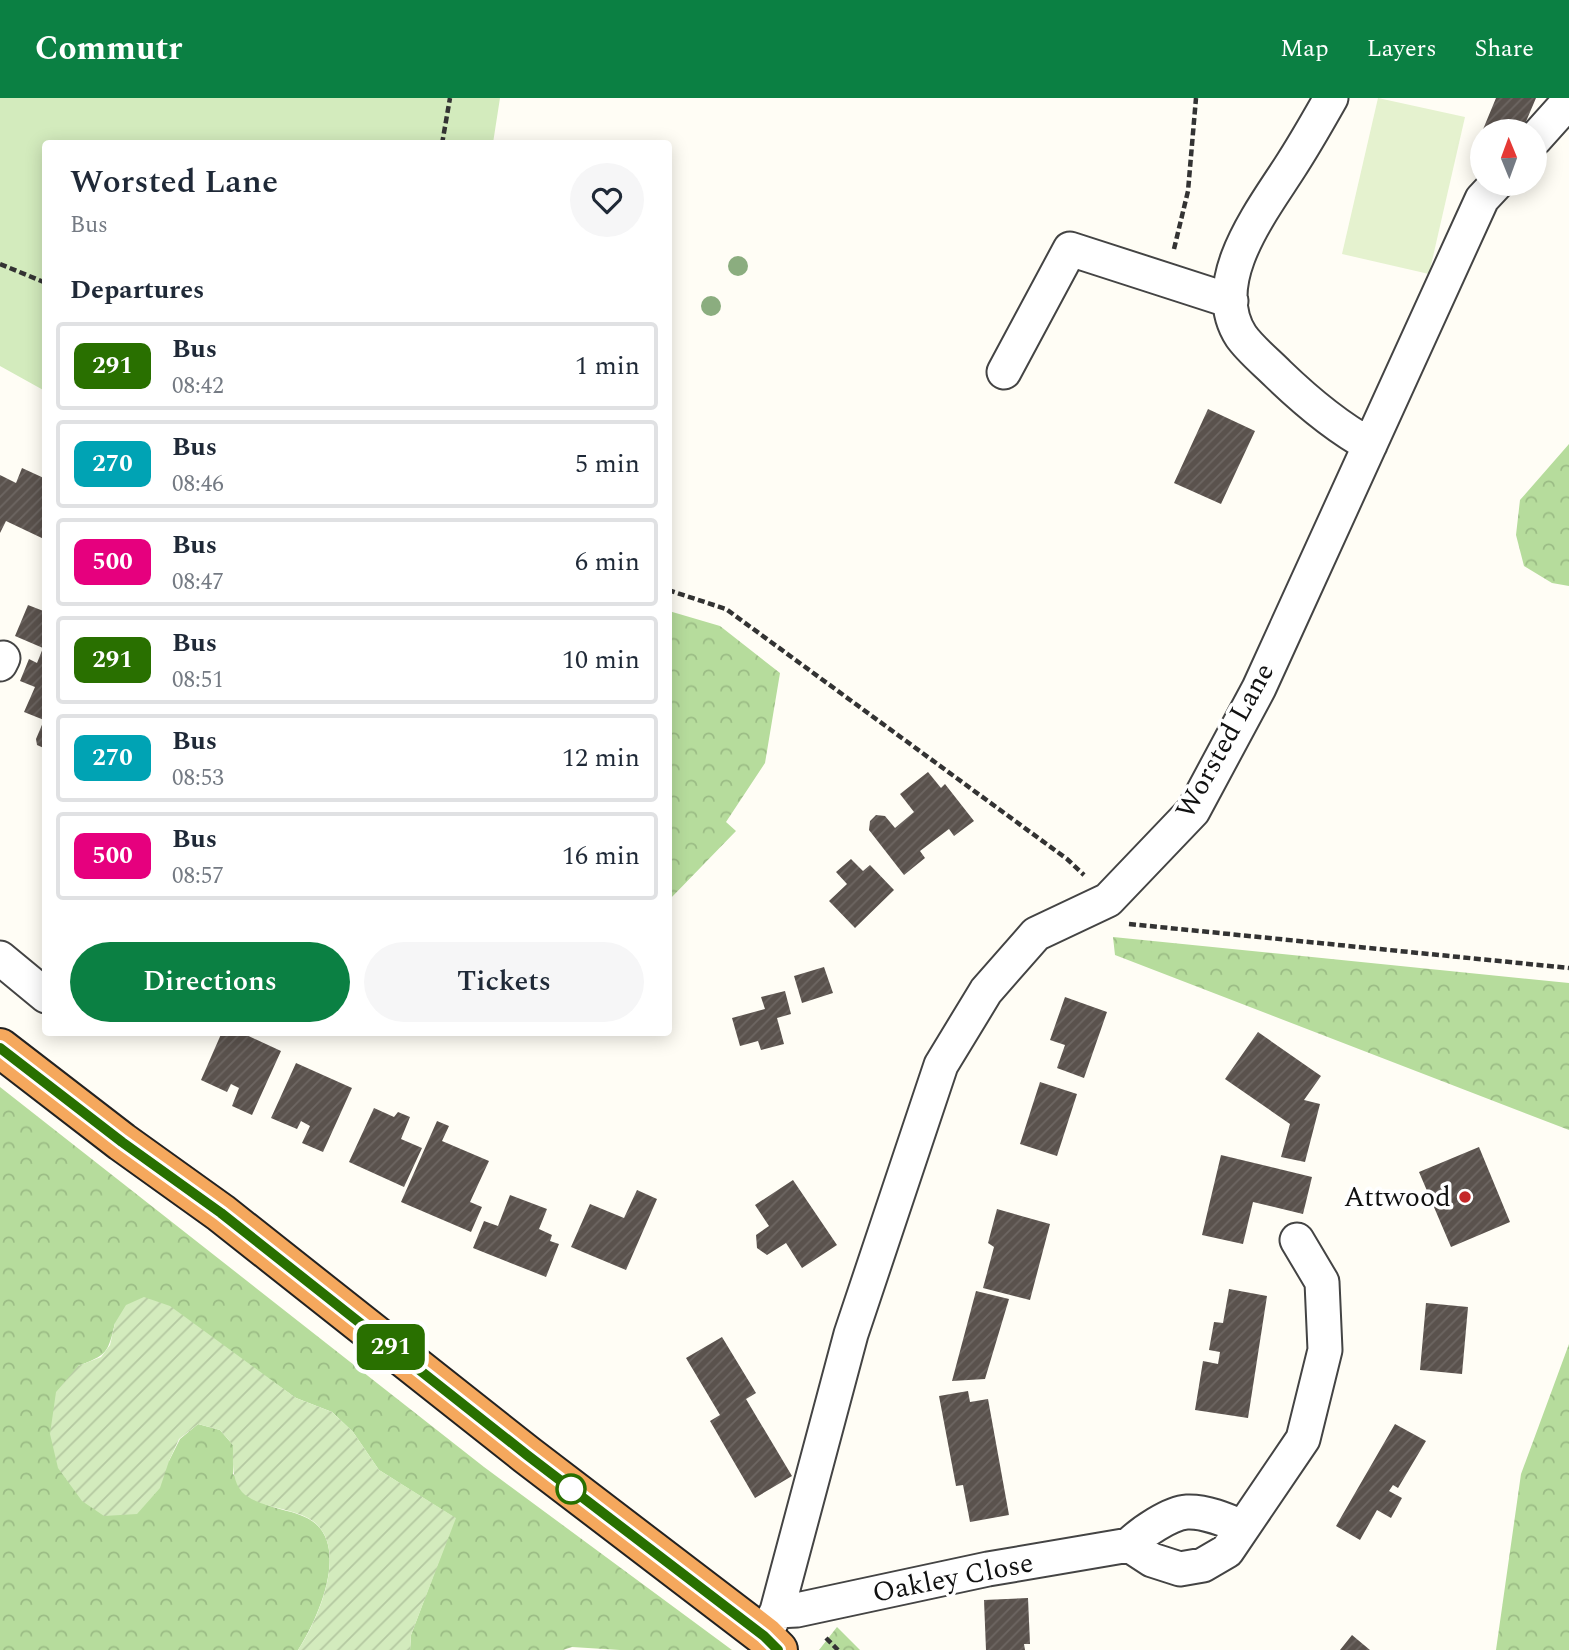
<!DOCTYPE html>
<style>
:root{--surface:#fff;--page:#f6f6f7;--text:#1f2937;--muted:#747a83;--line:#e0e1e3;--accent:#0b8043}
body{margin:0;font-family:Spectral,serif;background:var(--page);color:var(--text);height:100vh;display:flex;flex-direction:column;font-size:26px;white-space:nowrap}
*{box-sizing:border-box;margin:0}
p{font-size:23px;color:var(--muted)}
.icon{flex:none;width:38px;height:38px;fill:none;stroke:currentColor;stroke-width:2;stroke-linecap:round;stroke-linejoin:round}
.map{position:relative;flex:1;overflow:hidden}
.drawer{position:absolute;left:42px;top:42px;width:630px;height:896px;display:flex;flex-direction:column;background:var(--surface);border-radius:7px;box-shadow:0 4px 18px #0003}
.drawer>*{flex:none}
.badge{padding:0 14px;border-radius:10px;font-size:24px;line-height:46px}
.needle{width:46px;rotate:359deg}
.controls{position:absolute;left:1470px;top:21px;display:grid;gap:14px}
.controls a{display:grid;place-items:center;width:77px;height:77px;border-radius:50%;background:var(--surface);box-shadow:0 4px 18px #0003;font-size:35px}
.map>.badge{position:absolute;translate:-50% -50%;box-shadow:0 0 0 4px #fff}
h2{padding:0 28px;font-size:26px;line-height:63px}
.round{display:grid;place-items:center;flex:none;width:74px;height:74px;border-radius:37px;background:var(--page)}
.overview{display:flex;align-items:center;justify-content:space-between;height:119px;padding:0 28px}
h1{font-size:33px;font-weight:600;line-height:52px}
.primary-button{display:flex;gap:14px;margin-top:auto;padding:14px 28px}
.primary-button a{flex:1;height:80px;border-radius:42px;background:var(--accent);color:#fff;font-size:28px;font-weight:600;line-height:80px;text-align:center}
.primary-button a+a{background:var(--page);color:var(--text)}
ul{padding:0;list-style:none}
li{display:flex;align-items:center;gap:21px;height:88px;margin:0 14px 10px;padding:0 14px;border:4px solid var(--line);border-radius:7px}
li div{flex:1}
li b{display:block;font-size:26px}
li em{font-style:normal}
li .badge{min-width:77px;font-weight:700;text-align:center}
header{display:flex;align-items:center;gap:42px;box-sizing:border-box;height:98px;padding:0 35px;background:var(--accent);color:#fff}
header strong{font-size:33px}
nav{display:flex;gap:38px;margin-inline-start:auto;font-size:24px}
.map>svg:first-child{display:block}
.grass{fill:#d3ebbd}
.forest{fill:url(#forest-crowns)}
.garden{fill:url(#garden-furrows)}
.pitch{fill:#e5f2cf}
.building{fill:url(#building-hatch)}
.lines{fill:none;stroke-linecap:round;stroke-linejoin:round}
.minor-casing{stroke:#444;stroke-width:37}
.highway-casing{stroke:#222;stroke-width:42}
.path{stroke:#333;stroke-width:4.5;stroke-dasharray:7 3.5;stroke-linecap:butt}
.minor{stroke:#fff;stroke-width:33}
.highway{stroke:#f5a85d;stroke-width:38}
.tree{fill:#8bad7f}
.line-casing{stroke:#fff;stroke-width:16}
.line{stroke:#297000;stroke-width:10}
.poi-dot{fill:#c42628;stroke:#fff;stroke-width:2.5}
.stop-dot{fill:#fff;stroke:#297000;stroke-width:3.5}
.labels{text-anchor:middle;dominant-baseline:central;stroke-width:7;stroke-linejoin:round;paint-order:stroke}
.street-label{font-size:28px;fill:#111;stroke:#fff}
.poi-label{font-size:28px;fill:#111;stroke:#fff;text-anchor:end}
</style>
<header>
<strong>Commutr</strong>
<nav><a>Map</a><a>Layers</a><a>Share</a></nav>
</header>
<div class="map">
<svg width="1569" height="1552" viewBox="0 0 1569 1552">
<defs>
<pattern id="forest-crowns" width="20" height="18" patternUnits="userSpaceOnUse" patternTransform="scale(1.75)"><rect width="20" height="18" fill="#b6dc9c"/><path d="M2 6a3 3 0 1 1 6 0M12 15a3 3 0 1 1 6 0" fill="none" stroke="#9bbc85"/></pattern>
<pattern id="garden-furrows" width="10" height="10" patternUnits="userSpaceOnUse" patternTransform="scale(1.75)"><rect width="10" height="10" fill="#d3ebbd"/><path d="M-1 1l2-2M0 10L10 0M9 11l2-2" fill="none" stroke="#b4c8a1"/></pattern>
<pattern id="building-hatch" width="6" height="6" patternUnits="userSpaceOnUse" patternTransform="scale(1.75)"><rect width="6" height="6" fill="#5a524d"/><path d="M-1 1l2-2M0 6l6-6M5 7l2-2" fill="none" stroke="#6d6662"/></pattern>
</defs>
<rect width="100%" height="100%" fill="#fffdf5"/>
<path class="grass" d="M0,0H500L493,45L46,46L45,293L0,268Z"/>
<path class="forest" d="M1569,346V488L1552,485L1524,468L1516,437L1520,402Z
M669,513L720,528L780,575L765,665L726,724L736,733L669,802Z
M1113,839L1569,885V1032L1115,857Z
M0,989L484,1369L732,1552H620L572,1549L563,1552H410L411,1537L455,1420L379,1372L353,1334L332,1314L296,1300L235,1257L115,1225C108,1255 107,1257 78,1268L169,1363L180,1341L198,1326L220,1332L233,1347V1376C243,1385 254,1400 265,1406C278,1412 294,1413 307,1420C353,1443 318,1521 298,1552H0Z
M1569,1246V1552H1496L1521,1376Z
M837,1529L860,1552H819Z"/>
<path class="garden" d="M144,1199L170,1208L296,1300L332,1314L353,1334L379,1372L456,1420L411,1537L410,1552H298C319,1521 352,1444 308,1420C290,1410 256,1409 242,1394C231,1381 233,1362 233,1347L220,1332L198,1326L179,1341L169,1363L160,1390L137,1416L104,1418L82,1403L58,1370L50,1336L56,1294L78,1268L101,1259L110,1247L115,1225L126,1207Z"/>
<path class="pitch" d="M1378,0L1465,19L1429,176L1342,156Z"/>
<path class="building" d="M1496,0H1536L1522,33H1482V42L1479,41Z
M1208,311L1255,333L1221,406L1174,385Z
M22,370L46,381V442L6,423L0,435V377L16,385Z
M28,507L46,514V651L37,647L36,641L44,622L24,614L35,589L20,583L29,561L37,565L43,550L15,538Z
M928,674L941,690L945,686L974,723L954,738L949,731L920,753L925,760L904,777L869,732L870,723L876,717L885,718L895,730L914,714L900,696Z
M851,761L863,773L870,767L894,792L855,830L829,803L847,786L836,774Z
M824,869L833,895L802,905L794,878Z
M785,893L791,916L777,920L784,946L761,952L758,943L740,948L732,920L765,911L761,899Z
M1065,899L1107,914L1084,980L1057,970L1065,947L1050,942Z
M222,934H240L281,953L252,1017L232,1008L239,990L231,986L227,994L201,982Z
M1258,934L1321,978L1304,1002L1320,1006L1305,1064L1281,1059L1290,1026L1225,981Z
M296,965L352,990L323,1054L302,1045L310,1028L301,1023L297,1031L271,1020Z
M1040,984L1077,996L1057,1058L1020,1046Z
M374,1010L394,1019L398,1014L410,1019L401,1041L422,1050L404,1089L349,1064Z
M437,1023L449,1028L442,1043L489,1063L470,1104L482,1109L471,1134L401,1104Z
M1479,1049L1510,1124L1451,1149L1419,1074Z
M1221,1057L1312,1079L1303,1116L1253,1104L1243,1146L1202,1137Z
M793,1082L837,1147L802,1170L786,1145L767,1157L757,1150L756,1137L769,1128L755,1107Z
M637,1092L657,1101L626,1172L571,1149L590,1106L624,1120Z
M510,1097L547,1111L539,1131L552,1137L550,1143L559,1146L546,1179L473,1150L484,1123L498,1128Z
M997,1111L1050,1126L1030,1202L983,1190L994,1149L988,1145Z
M1229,1191L1267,1198L1248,1320L1195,1312L1203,1263L1218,1266L1220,1254L1209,1252L1214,1224L1223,1225Z
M976,1193L1009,1201L985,1281L952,1283Z
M1426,1205L1468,1209L1462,1276L1420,1272Z
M722,1239L756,1295L746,1301L792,1378L755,1400L710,1323L720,1317L686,1260Z
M968,1293L970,1304L988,1301L1009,1417L970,1424L963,1387L956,1388L939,1298Z
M1395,1326L1426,1343L1398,1390L1393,1387L1389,1393L1402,1400L1391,1420L1377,1412L1360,1442L1336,1428Z
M1028,1500L1030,1546H1024L1025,1552H986L984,1502Z
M1352,1537L1370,1552H1340Z"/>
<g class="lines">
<g class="minor-casing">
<path id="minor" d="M1331,0C1318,23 1305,46 1290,69C1262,113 1206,184 1241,238C1250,251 1266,264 1278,276C1306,303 1335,328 1370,347
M1535,41L1569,3
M1004,274L1070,151L1231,203
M0,566L3,560
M0,860L46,898
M1129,1447C1141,1435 1170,1415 1187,1414C1205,1413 1226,1422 1242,1429
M777,1513L797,1512L988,1471L1129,1447L1152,1462L1180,1471L1203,1467L1227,1453L1303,1341L1325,1252L1322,1184L1297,1142
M764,1538L777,1513L851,1236L941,967L986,893L1036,836L1108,802L1193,713L1259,590L1482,101L1496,86"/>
</g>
<g class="highway-casing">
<path id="highway" d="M0,950L122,1044L221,1115L527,1357L764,1538L778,1552"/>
</g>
<path class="path" d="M442,46L450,0
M1174,151L1188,93L1196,0
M0,166L46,185
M668,492L726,511L1067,761L1084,777
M1129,826L1569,870
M826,1540L838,1552"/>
<use href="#minor" class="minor"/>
<use href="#highway" class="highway"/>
</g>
<g class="tree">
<circle cx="738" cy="168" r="10"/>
<circle cx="711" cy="208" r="10"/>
</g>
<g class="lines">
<g class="line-casing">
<path id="line" d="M0,950L122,1044L221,1115L527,1357L764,1538L778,1552"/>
</g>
<use href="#line" class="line"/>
</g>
<circle class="poi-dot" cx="1465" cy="1099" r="7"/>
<circle class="stop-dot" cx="571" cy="1391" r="14"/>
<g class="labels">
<g class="street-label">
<text transform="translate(1225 643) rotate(-61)">Worsted Lane</text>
<text transform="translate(953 1480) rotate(-11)">Oakley Close</text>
</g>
<g class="poi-label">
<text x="1451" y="1099">Attwood</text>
</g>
</g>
</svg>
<div class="controls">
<a><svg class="needle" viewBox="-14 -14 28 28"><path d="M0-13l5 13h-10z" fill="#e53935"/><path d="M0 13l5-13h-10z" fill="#747a83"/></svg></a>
</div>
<b class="badge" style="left:391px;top:1249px;background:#297000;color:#fff">291</b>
<section class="drawer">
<div class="overview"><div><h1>Worsted Lane</h1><p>Bus</p></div><a class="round"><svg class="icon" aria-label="heart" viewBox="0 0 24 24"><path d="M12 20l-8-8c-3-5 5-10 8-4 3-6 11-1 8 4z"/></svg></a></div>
<h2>Departures</h2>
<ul>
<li><span class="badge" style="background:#297000;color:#fff">291</span><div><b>Bus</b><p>08:42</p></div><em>1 min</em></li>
<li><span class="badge" style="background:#00a3b4;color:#fff">270</span><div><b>Bus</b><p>08:46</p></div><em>5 min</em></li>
<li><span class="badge" style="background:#e6007e;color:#fff">500</span><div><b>Bus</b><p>08:47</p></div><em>6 min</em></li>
<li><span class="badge" style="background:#297000;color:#fff">291</span><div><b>Bus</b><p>08:51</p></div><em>10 min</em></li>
<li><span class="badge" style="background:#00a3b4;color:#fff">270</span><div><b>Bus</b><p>08:53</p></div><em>12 min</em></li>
<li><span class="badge" style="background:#e6007e;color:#fff">500</span><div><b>Bus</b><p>08:57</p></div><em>16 min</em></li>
</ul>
<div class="primary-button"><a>Directions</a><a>Tickets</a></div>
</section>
</div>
